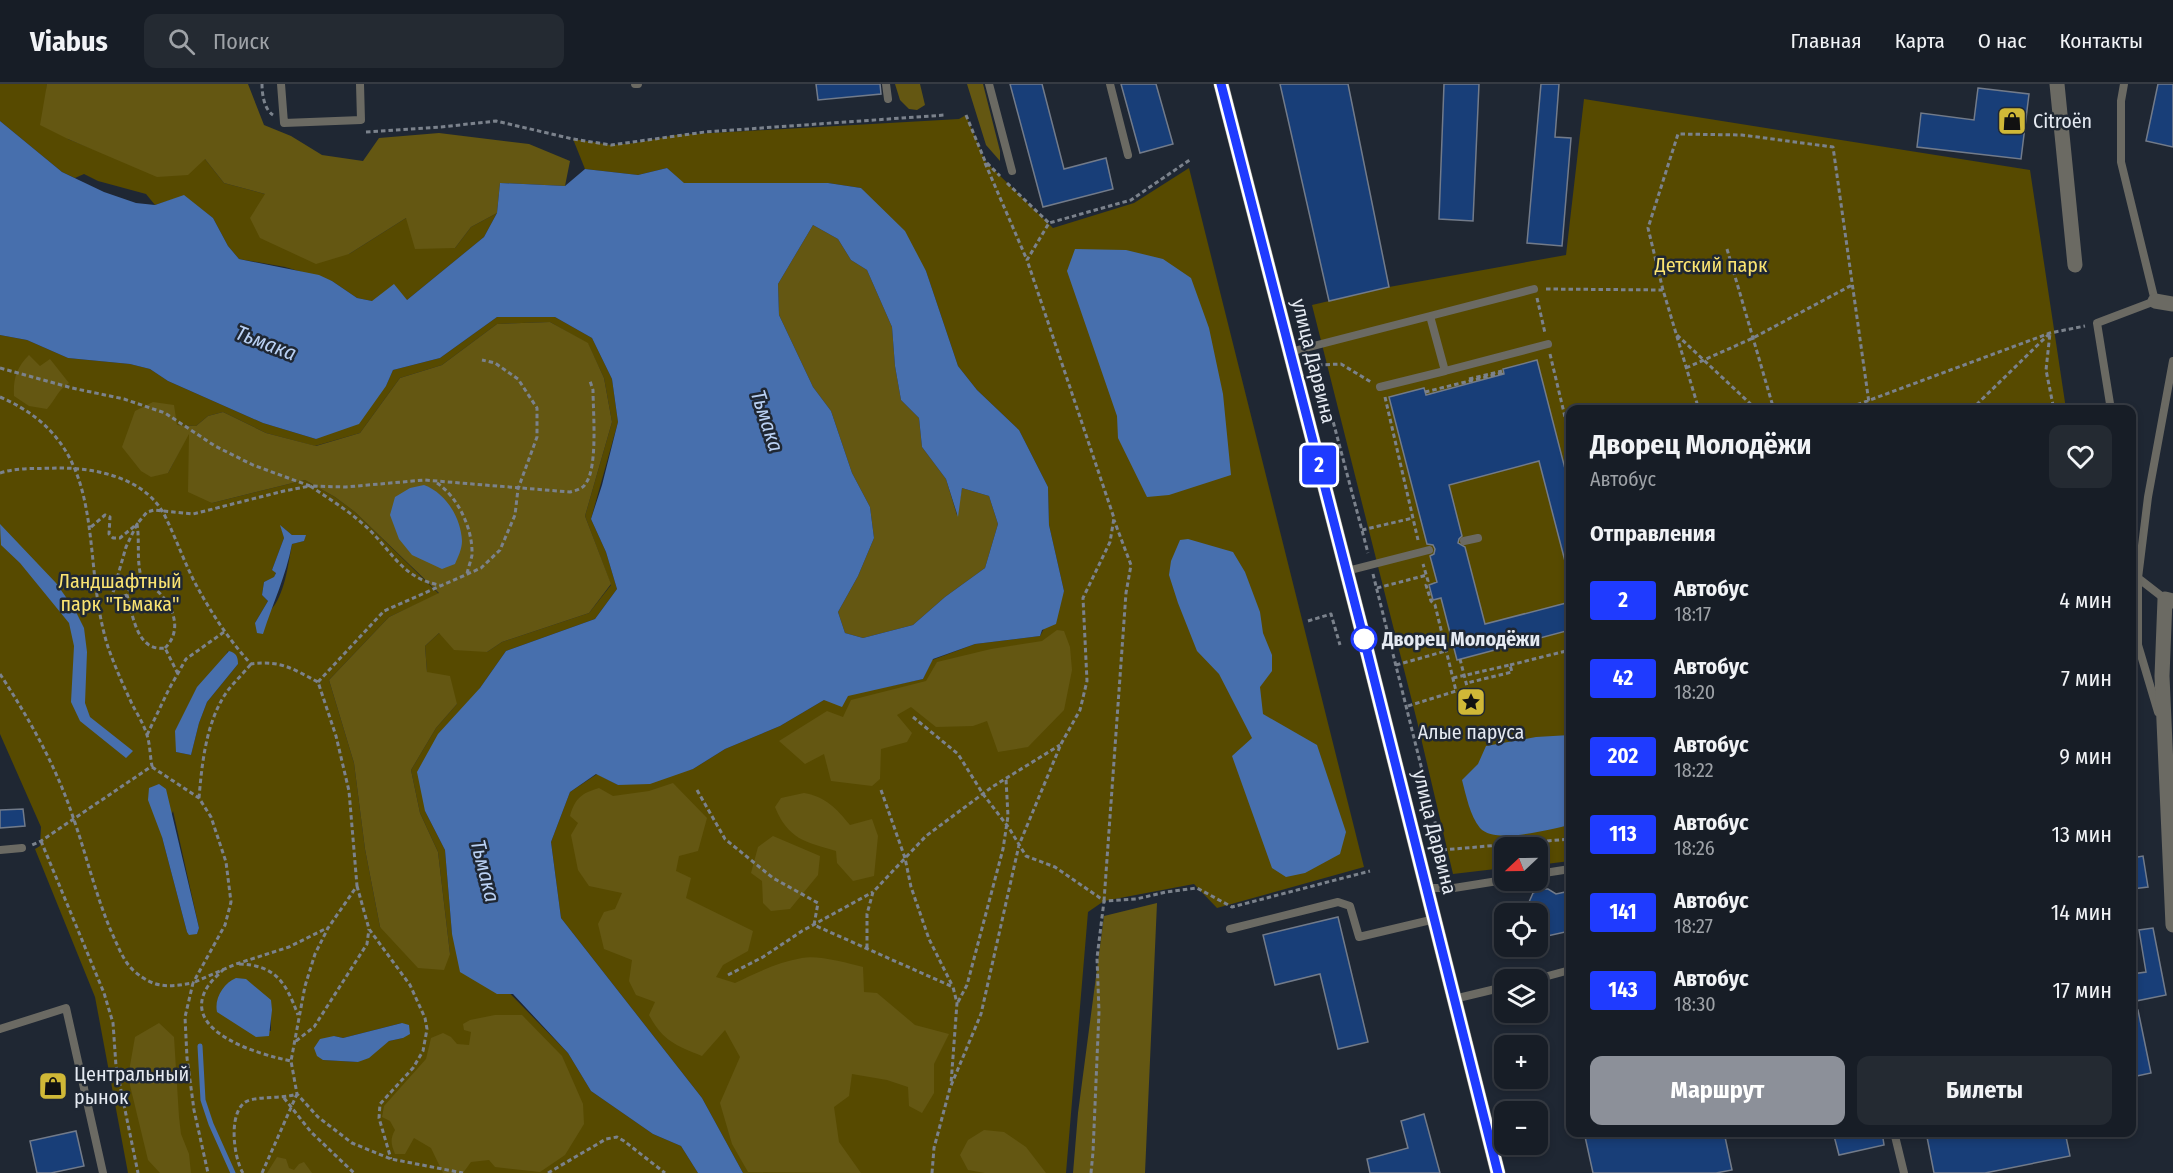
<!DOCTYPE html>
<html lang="ru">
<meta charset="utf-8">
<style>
:root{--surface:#171d26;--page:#242a32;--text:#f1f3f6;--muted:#9ea2a7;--line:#363b43;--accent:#8c9099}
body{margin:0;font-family:"Fira Sans Condensed",sans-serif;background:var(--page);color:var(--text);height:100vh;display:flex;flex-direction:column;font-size:22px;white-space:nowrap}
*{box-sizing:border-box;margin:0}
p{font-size:20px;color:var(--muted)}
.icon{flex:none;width:33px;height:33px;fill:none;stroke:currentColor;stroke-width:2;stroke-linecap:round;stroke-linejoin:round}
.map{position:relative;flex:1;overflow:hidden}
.panel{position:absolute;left:1566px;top:321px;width:570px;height:732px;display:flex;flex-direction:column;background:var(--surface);border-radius:12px;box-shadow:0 3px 9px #0003,0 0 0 2px var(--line)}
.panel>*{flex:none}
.badge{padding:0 12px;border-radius:4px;font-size:21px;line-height:39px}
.needle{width:39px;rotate:248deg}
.fabs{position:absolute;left:1494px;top:753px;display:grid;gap:12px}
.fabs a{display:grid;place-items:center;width:54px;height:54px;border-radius:12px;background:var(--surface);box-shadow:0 3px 9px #0003,0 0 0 2px var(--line);font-size:30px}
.map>.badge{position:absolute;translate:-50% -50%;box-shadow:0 0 0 3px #fff}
h2{padding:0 24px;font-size:22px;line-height:54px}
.round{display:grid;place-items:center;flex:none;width:63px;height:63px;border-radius:12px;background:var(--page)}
.overview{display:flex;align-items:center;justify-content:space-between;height:102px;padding:0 24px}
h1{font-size:28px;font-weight:700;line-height:45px}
.primary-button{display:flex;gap:12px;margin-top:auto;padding:12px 24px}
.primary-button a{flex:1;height:69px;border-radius:12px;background:var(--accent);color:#fff;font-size:24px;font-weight:700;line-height:69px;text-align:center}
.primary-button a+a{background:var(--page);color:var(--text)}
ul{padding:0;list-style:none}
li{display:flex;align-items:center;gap:18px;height:78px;padding:0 24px}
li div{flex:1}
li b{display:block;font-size:22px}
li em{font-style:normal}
li .badge{min-width:66px;font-weight:700;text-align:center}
header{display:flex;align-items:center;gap:36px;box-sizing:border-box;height:84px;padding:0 30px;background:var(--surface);border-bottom:2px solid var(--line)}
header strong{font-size:28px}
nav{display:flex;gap:33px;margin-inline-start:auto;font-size:21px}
.search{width:420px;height:54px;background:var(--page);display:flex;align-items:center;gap:15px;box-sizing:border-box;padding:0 21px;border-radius:12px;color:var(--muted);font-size:22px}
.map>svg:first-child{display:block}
.green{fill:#574a00;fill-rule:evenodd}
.forest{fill:#645712}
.water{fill:#476fad;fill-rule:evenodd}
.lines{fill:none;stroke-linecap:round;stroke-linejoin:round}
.stream{stroke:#476fad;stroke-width:5}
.building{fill:#183e78;stroke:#727b8a;stroke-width:1.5}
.path{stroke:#7b828c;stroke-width:3;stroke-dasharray:4.5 3;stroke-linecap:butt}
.lane{stroke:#6b6a63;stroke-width:8}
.street{stroke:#6b6a63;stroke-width:15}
.secondary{stroke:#929085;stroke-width:15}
.path-bridge{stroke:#7b828c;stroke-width:3;stroke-dasharray:4.5 3;stroke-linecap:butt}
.line-casing{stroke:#fff;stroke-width:14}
.line{stroke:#1f3bff;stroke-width:9}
.stop-dot{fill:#fff;stroke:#1f3bff;stroke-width:3}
.labels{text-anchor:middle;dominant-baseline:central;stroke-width:5;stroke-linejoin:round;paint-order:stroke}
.poi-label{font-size:20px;fill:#e5eaf2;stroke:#1f2733;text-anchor:start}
.park-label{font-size:20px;fill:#fbe471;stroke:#1f2733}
.street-label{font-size:20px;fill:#e5eaf2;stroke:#1f2733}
.stop-label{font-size:20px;font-weight:bold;fill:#e5eaf2;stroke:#1f2733;text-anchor:start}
.water-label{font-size:21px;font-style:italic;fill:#bad1f4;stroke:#1f2733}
</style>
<header>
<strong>Viabus</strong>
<div class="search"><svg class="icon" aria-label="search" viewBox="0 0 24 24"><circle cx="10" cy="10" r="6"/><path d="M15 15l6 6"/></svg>Поиск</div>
<nav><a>Главная</a><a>Карта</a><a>О нас</a><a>Контакты</a></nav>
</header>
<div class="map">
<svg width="2173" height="1089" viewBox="0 0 2173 1089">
<rect width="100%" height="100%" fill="#1f2733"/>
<path class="green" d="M0,0H47L46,15L68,55L103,69L205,75L224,99L265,110L349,170L406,134L455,164L471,143L497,129L484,153L407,216L372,217L357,214L332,197L285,183L239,175L228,162L213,134L184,112L155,121L146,110L98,97L84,90L75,94L62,88L0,37Z
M1584,15L2030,86L2066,325L1570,326V777L1538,781V764H1504V784L1453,790L1417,637L1312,221L1389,203L1566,171Z
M966,31L985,77L1053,144L1134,119L1189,84L1364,783L1217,824L1194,800L1104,817L1088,828L1066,1089H743L702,1014L561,834L551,758L570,708L597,690L618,701L693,685L725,665L780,642L824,616L923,595L932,576L975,560L1040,552L1064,507L1049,441L1048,403L1019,346L977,306L958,282L926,187L861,104L828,99H683L667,84L638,91L585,85L573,55L611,61L635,59L676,51L959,35Z
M497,233H555L592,254L612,295L618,338L591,435L606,468L617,505L595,535L506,567L480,604L425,727L445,766L452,850L568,969L591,1007L653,1050L681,1062L698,1089H128L95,913L35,765L40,762L41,743L0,650V251L27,256L68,274L130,280L150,285L168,297L263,339L316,355L386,302L393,286L440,274ZM550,238L588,260L604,294L612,338L585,432L611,501L589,529L502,558L487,568L439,549L425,562L427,588L457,620L436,644L411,686L420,729L438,768L450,870L380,843L365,765L354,679L329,596L389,533L439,510L355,428L335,413L305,396L212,419L189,348L168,389L177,341L196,342L208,332L223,328L266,349L315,362L360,349L400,294L442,281L497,240ZM281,442L292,451H305L304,457L292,460C288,481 285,511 270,527C266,532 260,535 255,539L268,517L262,511L264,498L274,494L276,488L272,486L284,454ZM228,567L238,580L207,618L199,639L191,671L176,668ZM173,727L199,844L197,850L187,848L162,753ZM271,916V947L237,939L218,928ZM402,939L403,954L389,957L358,978L323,976L334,952L343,954Z"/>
<path class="forest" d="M47,0H248L264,41L291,52L322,71L363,77L379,54L439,49L529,60L570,77L565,102L500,99L497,129L471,143L455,164L415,165L406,134L349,170L316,180L260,154L250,134L265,110L224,99L205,75L188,91L157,93L68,55L40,41Z
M895,0H920L925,21L917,26L909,25L900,16Z
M967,0H983L1000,67V77L986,61Z
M813,141L838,155L851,176L867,186L892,243L895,282L901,316L919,334L922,363L946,395L957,431L962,404L989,412L998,440L985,484L945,513L913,541L863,554L845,549L838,528L858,492L874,454L870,423L852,389L831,327L813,303L779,231L778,200Z
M550,238L588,259L604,294L612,338L585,432L611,500L589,529L502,558L487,568L454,566L439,549L425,562L427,588L450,592L457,620L436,644L411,686L420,729L438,768L450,870L444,886L418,884L380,843L365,765L354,679L329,596L389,533L439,509L355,428L335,413L305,396L212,419L188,408L189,350L168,389L151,393L141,387L122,363L135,327L153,318L174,321L177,341L196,342L208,332L223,328L266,349L316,362L360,349L400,294L442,281L497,240Z
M29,271L40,282L50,275L69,299C57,307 56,315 47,325L29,322L14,312C13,294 17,283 29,271Z
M1057,546L1064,547L1070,563L1072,586L1064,626L1028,663L998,668L987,637L973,642L936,643L911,623L897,631L912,649L907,658L881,665L880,695L872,702L831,697L824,670L805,680L779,657L827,627L843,633L851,616L926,597L937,578L991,565L1042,557Z
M673,699L707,734L698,767L679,772L676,787L691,794L686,814L753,847L748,867L723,881L716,893L735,899C756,889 778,878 802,874C819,871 846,879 863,883L864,908L877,909L915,941L949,950L934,980V1009L922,1029L909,1022L908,1003L887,996L852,990L849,1012L834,1023L839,1058L861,1089L748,1088L732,1060L720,1019L740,973L725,946L702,972C675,961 663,957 649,931L655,918L636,911L629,897L632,876L604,865L598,840L604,828L615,825L622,809L589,802L578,786L571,751L578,739L570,732C575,714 582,709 599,704L613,712L649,707Z
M804,709C826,713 836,724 850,741L872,735L878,752L874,792L853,797L837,779L836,767C805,758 788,755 775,723L781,714Z
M773,752L820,772L818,791L790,825L771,827L763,819L762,797L751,789L758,763Z
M1157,819L1145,1089H1073L1078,1029L1104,832Z
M495,931H522L562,972L583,1020L584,1040L565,1071L540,1088L495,1083L489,1076L471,1078L463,1089H443L431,1064L414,1054L405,1070H395C391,1060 390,1055 395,1046L390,1037L382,1033L384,1022L426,975L431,954L443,949L451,953L457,960L469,961L471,948L464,946L463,940L470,936Z
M159,939L174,953L179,1033L181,1050L189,1070L191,1089H160L148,1076L128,993L135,953Z
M984,1046L1004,1048L1026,1063L1046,1089H985L968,1086L960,1071L968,1056Z
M277,1073L286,1075L289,1084L294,1086L299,1080L304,1078L312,1089H267Z"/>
<path class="water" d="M0,37L62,88L104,108L136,119L155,121L184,111L213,134L228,162L239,175L319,191L332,197L357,214L372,217L394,200L407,216L484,153L497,129L500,99L565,102L585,85L638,91L667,84L684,99H828L861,104L905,147L926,187L958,282L977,306L1019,346L1048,403L1049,441L1064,507L1056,540L1042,546L1040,552L975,560L933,575L923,595L848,612L842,623L824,616L780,642L725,665L693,685L650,700L618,701L596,690L570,708L551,758L561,834L702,1014L743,1089H698L681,1062L653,1050L591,1007L568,969L513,910H497L460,888L452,850L445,766L425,727L417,688L438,650L480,604L506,567L595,535L617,505L606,468L591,435L602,401L618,338L612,295L592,254L555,233H497L440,274L393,286L386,302L359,340L316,355L263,339L168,297L150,285L130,280L68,274L27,256L0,251ZM813,141L838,155L851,176L867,186L892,243L895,282L901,316L919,334L922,363L946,395L958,433L962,404L989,412L998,440L985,484L945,513L913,541L863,554L845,549L838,528L858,492L874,454L870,423L852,389L831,327L813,303L779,231L778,200Z
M1075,165L1126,166L1163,175L1191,194L1209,244L1223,310L1231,391L1169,411L1147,413L1118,354L1117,332L1067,187Z
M424,401C446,409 461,434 462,457C462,465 458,473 455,480L442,485L412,471L399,455L390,431L395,413L410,404Z
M0,440L56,499L75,526L84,544L87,568L85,619L90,633L133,667L126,674L80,637L71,618L74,562L69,539L20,479L1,461Z
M280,441L292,451H306L304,457L292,460C286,492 273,519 263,550L257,549L255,539L268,517L262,511L264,498L274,493L276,489L272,486L284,454Z
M1188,455L1233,468L1245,488L1260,528L1263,549L1272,571V587L1260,603L1263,630L1317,661L1346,748L1340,770L1305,789L1286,793L1272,784L1232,672L1252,654L1219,590L1197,567L1178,519L1169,491L1171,477L1180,456Z
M229,567C236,569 238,572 238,580L207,618L199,639L191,671L176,668L175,647L197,603Z
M1570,651V741C1550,745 1495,761 1480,744C1470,732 1466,711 1462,696L1478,680L1486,662L1536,653Z
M159,700L166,705L199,844L197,850L189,851L187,848L162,753L148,716L149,704Z
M236,894L246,895L271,916L272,926L269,952L256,953L217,928C214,914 224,899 236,894Z
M402,939L409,941L410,950L403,954L389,957L369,974L358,978L323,976L317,972L314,964L320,955L334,952L343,954Z"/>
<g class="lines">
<path class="stream" d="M200,962L203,1016L211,1040L233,1089"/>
</g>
<path class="building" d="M816,0H880L881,10L818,16Z
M1010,0H1042L1064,85L1106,74L1113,105L1043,123Z
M1121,0H1156L1173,60L1140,69Z
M1280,0H1348L1389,203L1329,217Z
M1444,0H1479L1473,137L1439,135Z
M1541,0H1559L1555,53L1571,54L1562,162L1527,159Z
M2158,0H2173V63L2146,57Z
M1978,4L2029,10L2021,75L1917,63L1921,29L1974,36Z
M1537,276L1570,404V480L1566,481L1539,377L1449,401L1462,452L1459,455L1458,459L1465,463L1485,540L1570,518V546L1457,576L1441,514L1433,516L1429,501L1437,498L1430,472L1434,470L1435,465L1433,461L1427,460L1389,313L1424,304L1426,311L1504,290L1503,285Z
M23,725L25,742L0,744V726Z
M2143,772L2148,803L2132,805V774Z
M1542,805H1548L1556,810L1570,807V847L1538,854V830L1530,828L1529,818L1533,809Z
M1338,833L1368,958L1338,965L1320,890L1275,901L1263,851Z
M2153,844L2166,911L2136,917L2132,890L2146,888L2139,846Z
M2132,926H2138L2151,989L2132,993Z
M1424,1030L1440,1089H1370L1367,1075L1408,1064L1401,1037Z
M76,1047L84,1082L51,1089H37L30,1057Z
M1584,1048H1724L1732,1086L1716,1089H1593Z
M1833,1048H1882L1884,1061L1839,1071Z
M1926,1048H2065L2070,1072L1985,1089H1934Z"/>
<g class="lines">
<path class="path" d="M262,0C262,10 264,25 273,31
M966,31L985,77L1000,92
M366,48L441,43L496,37L573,55L611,61L705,48L945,31
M985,79L1027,176
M1007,99L1049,139
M1727,165L1774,326
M1546,205L1663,206L1699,326
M1663,206L1648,144L1678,50L1742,51L1833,63L1870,326
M1537,214L1545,249
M1677,251L1757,326
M1550,270L1570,354
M1316,273L1368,469
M1318,281L1341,280L1371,298
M0,284L72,304L124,315L165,329L215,362L253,381L310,402L346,403L424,396L570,408C577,406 583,405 586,399C598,382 593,327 593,306L590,297
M1686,284L1753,254L1852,201
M1469,295L1502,287
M1425,308L1502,289V287
M0,313C114,362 78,469 108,563C115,583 124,603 133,622C138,631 144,641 147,651C150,660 150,672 152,682L41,757L32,761
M1385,313L1418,456
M1843,326L2050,249L2085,242
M1971,326L2050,249L2046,286L2054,326
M0,389C19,383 39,385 59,384C97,384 144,394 164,430C175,452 183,475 194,497C210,527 228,555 251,580C281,576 293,585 318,598L336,652L349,707L357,802L328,844L315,870L305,902L291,977L297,1010L318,1033L352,1059L391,1075L463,1089
M437,399C458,413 473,445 472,471C471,477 468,484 467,490
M91,443L105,431L110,433L109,450L113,454H120L137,440C140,458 136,478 142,496
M1362,446L1413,434
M1373,490L1442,766L1570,755
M1377,504L1427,491
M127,511L114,516L112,512L126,463L137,440L147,428L154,426L193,430L284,407L310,402C328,414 346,425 363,440C390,463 401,495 440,501
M1308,537L1331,530L1340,561
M165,564C188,541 166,508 142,496C134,498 130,503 127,511C133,532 137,568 165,564L178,590
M1396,581L1446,567
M1510,581L1570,566
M0,590C30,636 57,684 74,736C88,776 97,817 115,856C120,867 125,879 134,887C155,905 168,903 193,899L185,933L187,974L194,1026L208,1089
M1453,594L1510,581L1512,588L1467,599
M318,598L384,527L481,484L500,466L515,431L518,405L537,353V324L518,295L495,279L482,276
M1408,622L1456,607L1435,521L1431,517L1426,501L1428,497L1423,480
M913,633L958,670L983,710L1009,744L1026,772L1055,783L1103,816
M147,651L169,605L186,575L224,548
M152,683L199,714L211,733L226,778L231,818L225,841L193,899
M697,706L725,755L773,794L818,819L814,841L953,903L957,919L951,1000
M881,706L905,774L911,803L929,855L952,901
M199,714C202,679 206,639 226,609C233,599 243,590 251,580
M41,757L104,909L113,939L116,982L138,1089
M357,802L369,845L410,901L425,934L427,945L423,967L413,984L380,1020L379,1034L391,1075
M1104,817L1126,509L1131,481L1114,436
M867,864V830L873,808L926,752L992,703L1060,661
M239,880C276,881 286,899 298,931
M224,885C219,890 212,896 208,902C178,948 261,971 291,977
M728,891L763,873L802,847L873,808
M195,898L236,880L289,863L327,844
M958,918L967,901L1003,765L1008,732L1006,695
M296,957L314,943L367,860L369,845
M284,1014L311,1048L354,1089
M243,1089C233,1073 227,1022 250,1016C266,1012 281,1015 297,1010L262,1089
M548,1089L606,1055L617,1053L624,1057L665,1089
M932,1089L934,1064L950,1004L981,930L1019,761L1061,660L1080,626L1087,597L1083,514L1110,458L1114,434L1027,176L1049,139L1131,116L1191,75
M1091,1089L1093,1068L1099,928L1097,874L1104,817L1136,815L1166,808L1197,804L1232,823L1370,787"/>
<path class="lane" d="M281,0L284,39L361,36L360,0
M635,0H638
M886,0L888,15
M989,0L1012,87
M1110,0L1128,71
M1430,232L1534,205
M1290,268L1430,232L1445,287L1548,260
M1380,303L1445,287
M2111,326L2097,239L2155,217L2121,78V17L2124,0
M2132,452L2138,494L2165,515
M1464,457L1478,454
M1347,487L1429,466
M2158,628L2138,561V494L2148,413L2173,277
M0,766L22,764
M1538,790L1570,785
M1427,804H1454L1504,796
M1230,845L1338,818L1350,822L1359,853L1435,835
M1533,896L1570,886
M1454,915L1504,903
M0,945L66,924L103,1089
M1894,1048L1904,1089"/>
<path class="street" d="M2057,0L2075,181
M2155,217L2173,220
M2173,517L2165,515L2162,592L2173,841"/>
<path class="secondary" d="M1221,0L1364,555L1498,1089"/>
<path class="path-bridge" d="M1460,575L1471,618"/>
</g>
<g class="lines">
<g class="line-casing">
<path id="line" d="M1221,0L1364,555L1498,1089"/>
</g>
<use href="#line" class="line"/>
</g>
<defs>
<g id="shop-square" transform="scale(1.5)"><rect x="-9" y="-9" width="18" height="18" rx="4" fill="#d0b837" stroke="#1f2733"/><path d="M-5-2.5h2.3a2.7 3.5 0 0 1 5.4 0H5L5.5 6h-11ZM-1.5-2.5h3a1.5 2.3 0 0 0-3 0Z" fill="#111"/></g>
<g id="sight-square" transform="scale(1.5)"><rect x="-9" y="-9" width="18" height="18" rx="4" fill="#d0b837" stroke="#1f2733"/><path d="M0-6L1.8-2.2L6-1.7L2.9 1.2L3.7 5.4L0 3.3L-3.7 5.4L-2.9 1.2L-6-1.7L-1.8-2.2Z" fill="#111"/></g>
</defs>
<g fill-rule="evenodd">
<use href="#shop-square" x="2012" y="37"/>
<use href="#sight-square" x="1471" y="618"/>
<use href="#shop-square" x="53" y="1002"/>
</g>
<circle class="stop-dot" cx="1364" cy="555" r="12"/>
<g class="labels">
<g class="poi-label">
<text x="2033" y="37">Citroën</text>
<text x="1471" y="648" text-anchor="middle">Алые паруса</text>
<text x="74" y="990">Центральный<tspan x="74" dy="23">рынок</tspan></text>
</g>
<g class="park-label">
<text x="1711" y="181">Детский парк</text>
<text x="120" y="497">Ландшафтный<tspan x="120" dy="23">парк "Тьмака"</tspan></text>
</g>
<g class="street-label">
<text transform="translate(1314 277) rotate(76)">улица Дарвина</text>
<text transform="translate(1435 748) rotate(76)">улица Дарвина</text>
</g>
<g class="stop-label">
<text x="1382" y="555">Дворец Молодёжи</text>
</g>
<g class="water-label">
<text transform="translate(266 259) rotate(21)">Тьмака</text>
<text transform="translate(767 337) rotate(72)">Тьмака</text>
<text transform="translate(485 787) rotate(76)">Тьмака</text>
</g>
</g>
</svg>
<div class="fabs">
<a><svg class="needle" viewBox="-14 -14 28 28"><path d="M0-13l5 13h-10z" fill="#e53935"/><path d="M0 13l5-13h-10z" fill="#9ea2a7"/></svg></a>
<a><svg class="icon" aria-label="locate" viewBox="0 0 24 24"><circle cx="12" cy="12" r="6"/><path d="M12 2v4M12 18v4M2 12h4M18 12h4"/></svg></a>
<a><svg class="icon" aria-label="layers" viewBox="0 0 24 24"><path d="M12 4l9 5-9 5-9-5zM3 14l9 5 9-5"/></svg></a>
<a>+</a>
<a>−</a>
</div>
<b class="badge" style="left:1319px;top:381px;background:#1f3bff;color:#fff">2</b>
<section class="panel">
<div class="overview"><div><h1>Дворец Молодёжи</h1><p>Автобус</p></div><a class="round"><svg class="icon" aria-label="heart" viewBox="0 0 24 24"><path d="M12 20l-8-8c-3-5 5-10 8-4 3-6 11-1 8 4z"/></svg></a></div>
<h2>Отправления</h2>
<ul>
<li><span class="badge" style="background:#1f3bff;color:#fff">2</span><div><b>Автобус</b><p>18:17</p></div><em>4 мин</em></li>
<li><span class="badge" style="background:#1f3bff;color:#fff">42</span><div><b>Автобус</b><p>18:20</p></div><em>7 мин</em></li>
<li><span class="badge" style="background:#1f3bff;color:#fff">202</span><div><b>Автобус</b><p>18:22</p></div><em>9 мин</em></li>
<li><span class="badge" style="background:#1f3bff;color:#fff">113</span><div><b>Автобус</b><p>18:26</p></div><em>13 мин</em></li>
<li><span class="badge" style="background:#1f3bff;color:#fff">141</span><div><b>Автобус</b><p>18:27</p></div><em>14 мин</em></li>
<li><span class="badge" style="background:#1f3bff;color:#fff">143</span><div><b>Автобус</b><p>18:30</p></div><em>17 мин</em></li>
</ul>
<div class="primary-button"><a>Маршрут</a><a>Билеты</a></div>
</section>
</div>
